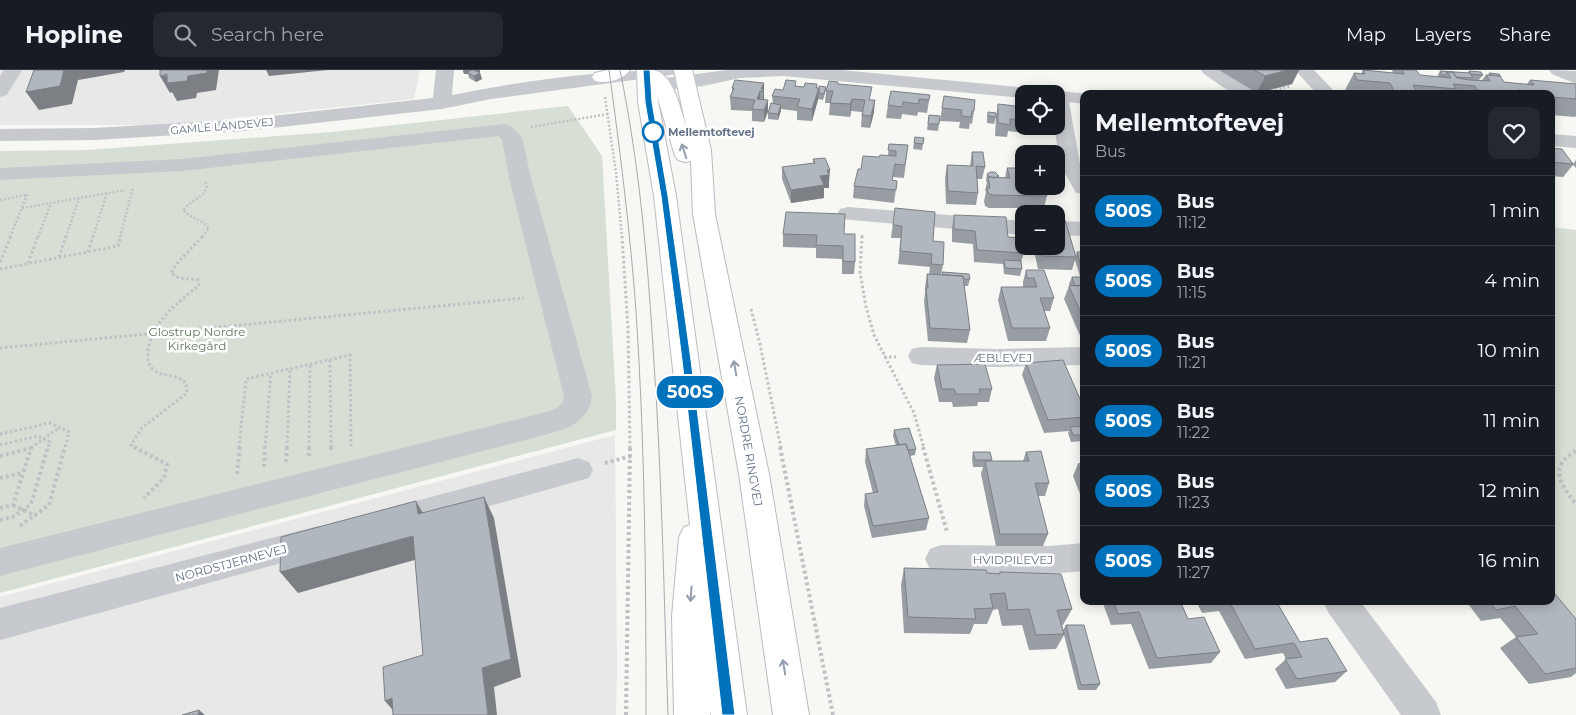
<!DOCTYPE html>
<meta charset="utf-8">
<style>
:root{--surface:#171b24;--page:#242831;--text:#f1f3f6;--muted:#9ea1a6;--line:#363941}
body{margin:0;font-family:Montserrat,sans-serif;background:var(--page);color:var(--text);height:100vh;display:flex;flex-direction:column;font-size:19px;white-space:nowrap}
*{box-sizing:border-box;margin:0}
p{font-size:16px;color:var(--muted)}
.icon{flex:none;width:28px;height:28px;fill:none;stroke:currentColor;stroke-width:2;stroke-linecap:round;stroke-linejoin:round}
.map{position:relative;flex:1;overflow:hidden}
.panel{position:absolute;left:1080px;top:20px;width:475px;height:515px;display:flex;flex-direction:column;background:var(--surface);border-radius:10px;box-shadow:0 2px 12px #0003}
.panel>*{flex:none}
.badge{padding:0 10px;border-radius:16px;font-size:18px;line-height:32px}
.controls{position:absolute;left:1015px;top:15px;display:grid;gap:10px}
.controls a{display:grid;place-items:center;width:50px;height:50px;border-radius:10px;background:var(--surface);box-shadow:0 2px 12px #0003;font-size:25px}
.map>.badge{position:absolute;translate:-50% -50%;box-shadow:0 0 0 2px #fff}
.round{display:grid;place-items:center;flex:none;width:52px;height:52px;border-radius:10px;background:var(--page)}
.summary{display:flex;align-items:center;justify-content:space-between;height:85px;padding:0 15px}
h1{font-size:24px;font-weight:700;line-height:38px}
ul{padding:0;list-style:none}
li{display:flex;align-items:center;gap:15px;height:70px;padding:0 15px;border-top:1px solid var(--line)}
li div{flex:1}
li b{display:block;font-size:19px}
li em{font-style:normal}
li .badge{min-width:55px;font-weight:700;text-align:center}
header{display:flex;align-items:center;gap:30px;box-sizing:border-box;height:70px;padding:0 25px;background:var(--surface);border-bottom:1px solid var(--line)}
header strong{font-size:24px}
nav{display:flex;gap:28px;margin-inline-start:auto;font-size:18px}
.search{width:350px;height:45px;background:var(--page);display:flex;align-items:center;gap:12px;box-sizing:border-box;padding:0 18px;border-radius:10px;color:var(--muted);font-size:19px}
.map>svg:first-child{display:block}
.built{fill:#e7e8e7}
.green{fill:#d7dfd4}
.lines{fill:none;stroke-linecap:round;stroke-linejoin:round}
.major-casing{stroke:#b9bcc1;stroke-width:2}
.path-far2{stroke:#c0c1c4;stroke-width:2.5;stroke-dasharray:2 2;stroke-linecap:butt}
.path-far1{stroke:#c0c1c4;stroke-width:3;stroke-dasharray:2.5 2.5;stroke-linecap:butt}
.path{stroke:#c0c1c4;stroke-width:4;stroke-dasharray:3 3;stroke-linecap:butt}
.minor{fill:#c6c9cd;fill-rule:evenodd}
.major{fill:#fff;fill-rule:evenodd}
.tram{stroke:#a6abb2;stroke-width:1}
.wall{fill:#989da3}
.shaded-wall{fill:#7c8085}
.building{fill:#b1b7be;stroke:#7c8085}
.oneway{stroke:#929dab}
.line{fill:#0072bc;stroke:#fff}
.stop-dot{fill:#fff;stroke:#0072bc;stroke-width:2.5}
.labels{text-anchor:middle;dominant-baseline:central;stroke-width:5;stroke-linejoin:round;paint-order:stroke}
.far-street-label{font-size:11px;fill:#647387;stroke:#fff}
.far-stop-label{font-size:11px;font-weight:bold;fill:#647387;stroke:#fff;text-anchor:start}
.park-label{font-size:12px;fill:#62785f;stroke:#fff}
.street-label{font-size:12px;fill:#647387;stroke:#fff}
</style>
<header>
<strong>Hopline</strong>
<div class="search"><svg class="icon" aria-label="search" viewBox="0 0 24 24"><circle cx="10" cy="10" r="6"/><path d="M15 15l6 6"/></svg>Search here</div>
<nav><a>Map</a><a>Layers</a><a>Share</a></nav>
</header>
<div class="map">
<svg width="1576" height="645" viewBox="0 0 1576 645">
<rect width="100%" height="100%" fill="#f7f7f3"/>
<path class="built" d="M0,0H420L414,29L172,55H0Z
M615,365L617,597L616,645H0V527Z"/>
<path class="green" d="M568,36L602,86L616,330V360L0,523V81L87,80L332,62Z
M1551,157L1576,160V559L1551,531Z"/>
<g class="lines">
<g class="major-casing">
<path id="major" d="M607,0H630C623,10 606,14 595,11L592,7L595,3Z
M637,0C642,0 648,0 653,0C673,3 681,40 686,56L674,0H692L711,80L715,144L769,404L809,645H773L739,404L693,144L691,91L685,92L678,90L675,86L657,26L676,126L747,645H711L710,642V645H674L672,546L679,467L684,457L690,455L654,126L638,32Z"/>
</g>
<path class="path-far2" d="M1268,22L1291,16
M605,27L616,103L622,167
M531,57L608,44
M0,130L26,125
M22,138L125,120
M10,167L28,123
M38,167L51,133
M66,167L79,128
M93,167L107,123
M120,167L133,118
M202,167L209,158C201,149 189,148 183,139L203,124L207,117L205,111
M862,167V164"/>
<path class="path-far1" d="M622,166L628,258L630,378
M862,166L860,202L866,237L874,265L914,343L924,378
M88,182L93,166
M59,187L66,166
M0,192L11,166
M28,193L38,166
M0,199L118,176L121,166
M751,239L760,274L781,378
M0,278L524,228
M884,287H896
M330,290L331,378
M0,364L50,353L69,362L65,378
M0,375L38,366L50,372L48,378
M29,378H31
M31,378L60,357
M137,378L131,375L142,358L187,323L186,313C173,302 164,308 155,301C148,296 147,288 148,280C154,249 177,234 199,215L198,210L179,208L171,203L179,191L203,166
M239,378L246,309L350,285L351,376
M265,378L271,303
M287,378L290,299
M309,378L310,294"/>
<path class="path" d="M134,377L167,394L164,408L144,428
M331,377V381
M780,377L833,645
M923,377L947,462
M1576,381C1548,396 1560,414 1576,434
M0,386L31,378L13,435L0,438
M309,386V377
M286,392L287,377
M605,393L631,386
M264,397L265,377
M237,404L240,377
M0,408L23,403
M13,435L36,446
M0,450L15,446L31,434L48,377
M20,456L49,435L65,377
M626,645L630,377"/>
<path class="minor" d="M4,0H22L7,25L0,27V6Z
M436,0H454L452,25C527,10 603,0 679,0L676,4L670,5L491,29L442,39L245,61L95,70L0,71V59L95,58L245,49L433,28Z
M727,0H841L1090,24H1084V34L1069,32L1080,94L1084,100V124L1076,123L1060,94L1054,56H1056V24H1024V28L783,6L740,8L703,16L658,21L651,19L649,15L651,11L658,9Z
M1201,0H1222L1253,20L1255,24H1233L1204,4Z
M1295,0H1314L1337,24H1317Z
M1549,0L1576,1V14L1552,4Z
M504,54L511,56L522,67L531,108L592,326C589,349 572,357 552,363L0,506V478L547,342C555,339 563,336 564,326L509,108L502,69L499,66L182,101L0,110V98L182,89Z
M1551,64L1576,66V78L1551,76Z
M848,137L1024,151V165L840,149L837,144L840,139Z
M1056,151L1084,152V166L1056,165Z
M921,277L997,279L1084,277V295L997,297L921,295L912,293L908,286L912,279Z
M578,388L589,392L593,400L589,408L386,465L375,461L370,452L375,443L386,439Z
M318,456L329,460L334,470L329,480L0,570V538Z
M1084,473V501L1050,504L941,503L930,499L925,489L930,479L941,475L1050,476Z
M1323,531H1360L1436,632L1441,645H1401L1328,542Z"/>
<use href="#major" class="major"/>
<path class="tram" d="M609,0C620,80 630,160 636,241C645,375 646,510 646,645
M620,0C640,97 648,194 654,293C662,410 664,528 668,645"/>
</g>
<path class="wall" d="M463,0H480V2L479,3H480L482,9L476,12L469,8L468,4H464Z
M1219,0H1299L1292,14L1257,23Z
M1363,0L1393,3L1392,0H1416L1420,5L1437,7L1440,1L1467,3L1469,1L1483,5L1479,10H1482L1486,5H1488L1489,3L1501,7V8L1504,12L1513,13L1527,14L1530,10L1576,14V46L1575,47L1551,45V24H1347L1345,20L1354,3L1361,4Z
M764,13V52L752,51V41L731,40L730,27L732,22V18Z
M817,14V18L826,17L825,23L823,30L818,29L812,51L797,50V41L781,39L778,50L768,49V43L773,34L772,26L783,20L796,16L804,17Z
M838,14L871,30L874,42L870,58L861,57L862,42L851,41L850,47L829,45L830,33H825L826,21Z
M930,25L927,43L918,42L917,46L902,44L901,49L886,48L888,35Z
M944,26L974,41L972,54L970,53L969,59L959,58L960,52L940,51Z
M998,34L1024,37V56H1027L1025,63L1008,61L1007,67L995,66L996,47L994,54L987,53V48L988,42L996,47Z
M929,45L940,46L938,61L927,60Z
M924,68L922,80L913,79L914,73Z
M889,74L908,75L904,108L893,107V110L897,111L894,133L853,128L854,116L861,99L879,87L888,85Z
M1551,78L1573,94L1576,90V98L1573,95L1563,107L1551,106Z
M972,82L985,97L982,109H977L978,123L976,135L946,134L945,108L947,95L970,96Z
M813,89L829,112V118H824V128L791,133L782,109V97L813,93Z
M1007,98L1024,116H1053L1051,125H1047L1044,138H989L985,136L984,131L986,122L985,120L987,113L986,110L987,104L999,106V108H1005Z
M895,138L933,171L943,195L941,205H942V202L970,209L968,216H964L970,260L967,273L928,271L924,231L925,223V217L927,204H929L930,197L898,194L901,168H891Z
M954,145L1008,167L1022,168L1020,162L1024,149V176L1022,171L1024,183L1021,192L1022,199L1020,206L1004,204L1003,194L974,192L973,174L952,172V158Z
M783,164H844L855,192L854,204H842V189L816,188V178L783,177Z
M1033,176H1056L1076,186L1077,182H1084V206H1080L1075,190L1072,200L1038,199Z
M1026,200L1054,228L1050,241H1044L1050,258L1046,271H1008L998,230L1001,217H1023V212Z
M1072,207H1084V268H1081L1064,229L1069,216H1070L1069,214Z
M1026,293L1084,338V371L1071,372L1068,363L1069,361L1044,363L1022,305Z
M937,295L992,319L989,332H978L977,336L953,337L952,332H939L934,308Z
M894,360L916,379L915,385L910,386L929,448L926,460L872,468L864,436L865,424L873,423L865,392L866,379L896,376L893,366Z
M973,382L992,390L991,391H1023L1026,382L1049,413L1045,426H1038L1048,464L1043,476H996L981,404L983,397H973L972,389Z
M1084,393V434L1073,406L1078,394Z
M904,498L999,504L1000,502L1072,539L1063,555H1062L1063,560L1066,555L1100,614L1096,620H1078L1064,565L1056,579L1029,580L1022,555L1002,556L998,539L993,540L987,554H974L970,564L904,563L901,515Z
M1102,531H1180L1188,549L1220,582L1211,593L1149,599L1131,554L1111,555Z
M1196,531H1276L1300,572L1347,601L1335,612L1286,619L1275,599L1286,589L1283,583L1245,589L1219,541L1202,543Z
M1466,531H1551L1576,549V603L1571,607L1529,614L1500,578L1516,567L1500,548L1481,551Z"/>
<path class="shaded-wall" d="M64,0H125L124,2L78,10L72,34L39,40L26,22Z
M207,0H219L216,20L197,23L196,28L177,31L172,22L170,23L160,6Z
M266,0H328L269,6Z
M463,0H480V2L470,4L467,2L468,4H464Z
M1288,0H1299L1292,14L1257,23L1265,6Z
M480,3L482,9L476,12L474,6Z
M764,13V31L763,34V21L761,19Z
M817,14V24L819,18L818,30L812,51V39Z
M760,21V33L757,29Z
M852,29L851,41L850,47V34Z
M768,30V42L764,52V40Z
M875,30L874,42L870,58L871,46Z
M781,35V41L778,50V44Z
M827,100H830L829,112V118H824V128L791,133V120L820,106Z
M484,427L494,448L521,607L494,617L497,645H488L482,598Z
M416,431L428,452L418,444Z
M413,466L425,487L298,523L280,502Z
M392,628L397,645L385,631Z
M199,640L205,645H198Z"/>
<path class="building" d="M34,0H64L60,16L26,22Z
M160,0H207V3L188,6L187,11L167,13V4L160,6Z
M472,0H474L480,3L474,6L467,2Z
M1254,0H1288L1265,6Z
M1363,0L1404,4L1402,0H1416L1420,5L1451,8L1447,2H1453L1457,8L1469,10L1490,11L1486,5L1500,6L1504,12L1513,13L1534,15L1530,10L1576,14V29L1551,27V24H1542L1540,22L1518,20L1521,24H1515L1477,20L1475,16L1453,14L1456,19L1413,15L1418,24L1395,23L1390,13L1357,10L1354,3L1365,4Z
M1440,1L1470,3L1473,8L1456,7L1453,2H1447L1444,6H1443Z
M1469,1L1481,2L1483,5L1471,4Z
M1489,3L1499,4L1501,7L1500,6L1491,5Z
M735,10L764,13L761,19H764L763,21H760L757,29L768,30L764,40L752,39L755,30L730,27L734,18H732Z
M786,10L796,11L795,16L804,17L805,13L817,14L816,18H819L812,39L797,37L800,29L772,26L775,19L783,20Z
M829,11L838,12V14L872,17L869,30H875L871,46L862,45L865,30L852,29L850,34L830,33L833,21H826Z
M819,16L826,17L824,24L819,23Z
M891,21L930,25L929,30L919,29V34L903,32L902,37L888,35Z
M944,26L975,30L974,41H972L971,47L961,46L962,40L942,38Z
M771,33L781,35L778,44L768,43Z
M998,34L1024,37V50L1010,49V55L998,53Z
M988,42L996,43V47L988,46Z
M929,45L940,46L939,54H928Z
M915,67L924,68L923,74L914,73Z
M889,74L908,75L905,95L895,94L892,110L897,111L896,120L854,116L858,99H861L863,86L879,87L880,85L896,86V81L888,80Z
M1551,78L1562,79L1573,94L1551,92Z
M972,82H983L985,97L976,96L978,123L948,121L947,95L973,96Z
M825,88L830,100H827L829,105L820,106L824,115L791,120L782,97L815,93L813,89Z
M1007,98H1024V116H1044L1047,126L992,125L988,123L987,118H990L988,107L1010,108Z
M990,102H995L999,106L995,108L990,107L988,106L987,104Z
M895,138L935,142L933,171L944,172L943,195L931,194L932,184L900,181L902,156L893,155Z
M786,142L845,144L844,164H855V192L843,191V176L816,175L817,165L783,164Z
M954,145L1006,147L1008,167L1022,168L1024,183L977,180L975,161L954,159Z
M1056,150H1065L1076,187L1042,186L1039,176H1056Z
M1077,182H1084V199H1082Z
M1004,190L1021,191L1022,199L1005,198Z
M1026,200H1044L1054,228H1040L1050,258H1012L1001,217H1037L1034,208H1027Z
M942,202L969,204L970,209H964L963,206L943,205Z
M927,204L963,206L970,260L930,258L926,218H928Z
M1072,207H1084V215L1075,216Z
M1084,215V250L1069,216Z
M1063,290L1084,338V347L1048,350L1026,293Z
M985,294L992,319H979L980,324H956L954,319H942L937,295Z
M1084,356V365H1073L1070,357Z
M909,358L916,379L908,380L906,374L899,375L894,360Z
M906,374L929,448L873,456L865,424L878,422L866,379Z
M1041,381L1049,413H1035L1048,464H1000L985,391H1029L1026,382Z
M973,382H990L992,390H975Z
M1084,393V408L1078,394Z
M484,427L511,589L482,598L488,645H393L392,628L385,631L383,597L423,585L413,466L280,502L281,467L416,431L418,444Z
M904,498L986,500L987,503L1000,504V502L1061,504L1072,539L1057,540L1064,564L1036,565L1029,539L1008,540L1005,523L990,524L993,538L974,539L976,549L908,547Z
M1551,519L1576,549V598L1545,604L1516,567L1538,564L1515,536L1496,540L1489,531H1551Z
M1113,531H1180L1188,549L1204,547L1220,582L1157,588L1139,542L1118,544Z
M1229,531H1276L1300,572L1327,568L1347,601L1297,609L1285,589L1302,587L1294,573L1255,579Z
M1066,555H1084L1100,614L1081,615Z
M199,640L198,645H182Z"/>
<defs><path id="oneway-shaft" d="M-6 0H5M1.5-3L5.5 0L1.5 3" fill="none" stroke-width="1.6" stroke-linecap="round" stroke-linejoin="round" transform="scale(1.25)"/></defs>
<g class="oneway">
<use href="#oneway-shaft" transform="translate(684 81) rotate(-108)"/>
<use href="#oneway-shaft" transform="translate(735 298) rotate(-100)"/>
<use href="#oneway-shaft" transform="translate(691 524) rotate(94)"/>
<use href="#oneway-shaft" transform="translate(784 597) rotate(-99)"/>
</g>
<path class="line" d="M643,0H650L652,32L668,126L691,290L735,645H722L682,290L661,126L645,32Z"/>
<circle class="stop-dot" cx="653" cy="62" r="10"/>
<g class="labels">
<g class="far-street-label">
<text transform="translate(222 56) rotate(-5)">GAMLE LANDEVEJ</text>
</g>
<g class="far-stop-label">
<text x="668" y="62">Mellemtoftevej</text>
</g>
<g class="park-label">
<text x="197" y="261">Glostrup Nordre<tspan x="197" dy="14">Kirkegård</tspan></text>
</g>
<g class="street-label">
<text x="1003" y="287">ÆBLEVEJ</text>
<text transform="translate(749 381) rotate(80)">NORDRE RINGVEJ</text>
<text x="1013" y="489">HVIDPILEVEJ</text>
<text transform="translate(231 493) rotate(-15)">NORDSTJERNEVEJ</text>
</g>
</g>
</svg>
<div class="controls">
<a><svg class="icon" aria-label="locate" viewBox="0 0 24 24"><circle cx="12" cy="12" r="6"/><path d="M12 2v4M12 18v4M2 12h4M18 12h4"/></svg></a>
<a>+</a>
<a>−</a>
</div>
<b class="badge" style="left:690px;top:322px;background:#0072bc;color:#fff">500S</b>
<section class="panel">
<div class="summary"><div><h1>Mellemtoftevej</h1><p>Bus</p></div><a class="round"><svg class="icon" aria-label="heart" viewBox="0 0 24 24"><path d="M12 20l-8-8c-3-5 5-10 8-4 3-6 11-1 8 4z"/></svg></a></div>
<ul>
<li><span class="badge" style="background:#0072bc;color:#fff">500S</span><div><b>Bus</b><p>11:12</p></div><em>1 min</em></li>
<li><span class="badge" style="background:#0072bc;color:#fff">500S</span><div><b>Bus</b><p>11:15</p></div><em>4 min</em></li>
<li><span class="badge" style="background:#0072bc;color:#fff">500S</span><div><b>Bus</b><p>11:21</p></div><em>10 min</em></li>
<li><span class="badge" style="background:#0072bc;color:#fff">500S</span><div><b>Bus</b><p>11:22</p></div><em>11 min</em></li>
<li><span class="badge" style="background:#0072bc;color:#fff">500S</span><div><b>Bus</b><p>11:23</p></div><em>12 min</em></li>
<li><span class="badge" style="background:#0072bc;color:#fff">500S</span><div><b>Bus</b><p>11:27</p></div><em>16 min</em></li>
</ul>
</section>
</div>
